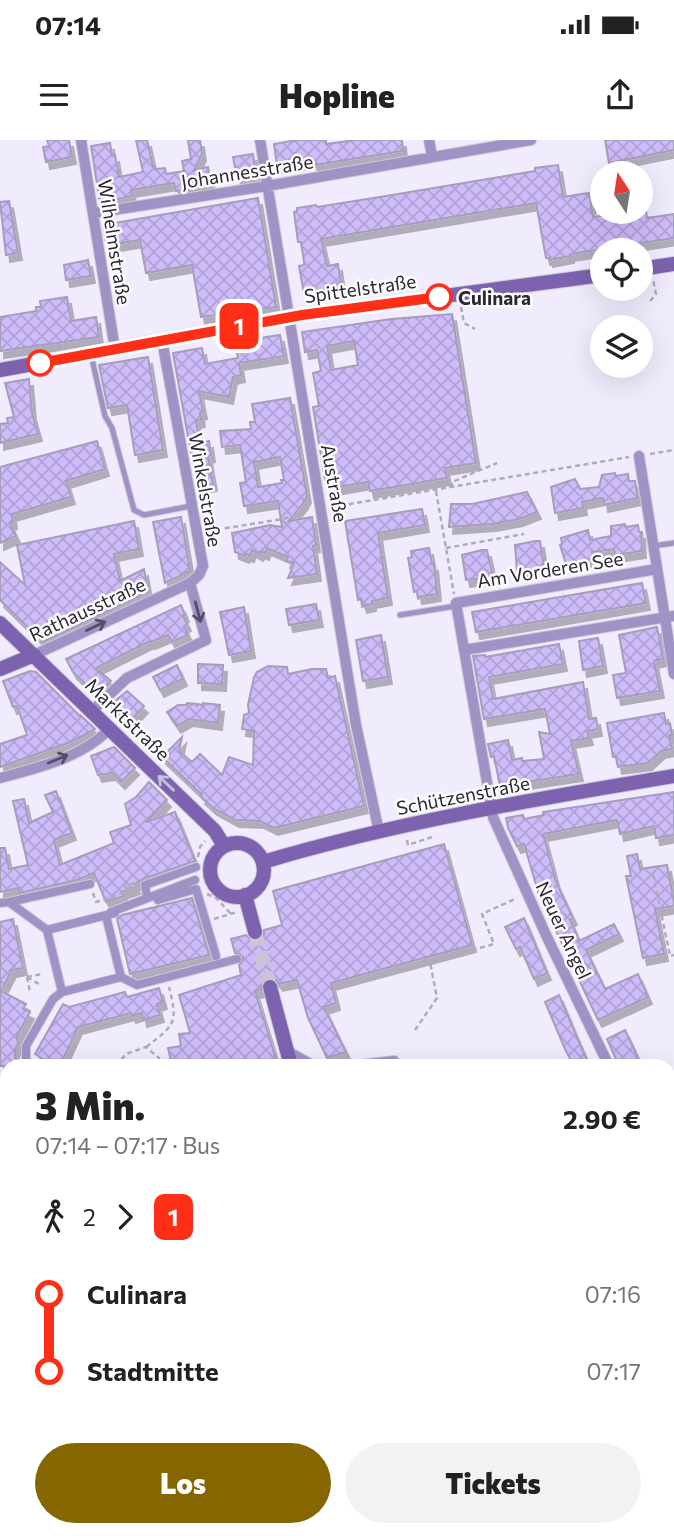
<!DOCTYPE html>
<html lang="de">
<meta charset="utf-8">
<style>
:root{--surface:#fff;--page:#f2f2f2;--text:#222;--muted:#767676;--accent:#856600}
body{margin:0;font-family:Commissioner,sans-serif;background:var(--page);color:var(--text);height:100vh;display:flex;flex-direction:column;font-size:26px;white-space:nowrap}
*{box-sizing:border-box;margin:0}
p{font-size:23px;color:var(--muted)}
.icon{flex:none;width:38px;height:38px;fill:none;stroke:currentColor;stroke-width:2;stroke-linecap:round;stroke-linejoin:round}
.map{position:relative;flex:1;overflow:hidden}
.drawer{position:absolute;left:0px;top:919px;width:676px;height:478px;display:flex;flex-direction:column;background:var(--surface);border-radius:21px 21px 0 0;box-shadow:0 7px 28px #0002}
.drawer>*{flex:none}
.badge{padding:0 14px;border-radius:10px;font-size:24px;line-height:46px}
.needle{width:46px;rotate:348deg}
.controls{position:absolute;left:590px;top:21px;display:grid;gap:14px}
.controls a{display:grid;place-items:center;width:63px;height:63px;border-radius:50%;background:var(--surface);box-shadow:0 7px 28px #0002;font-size:35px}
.map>.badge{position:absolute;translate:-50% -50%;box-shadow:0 0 0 4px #fff}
.legs{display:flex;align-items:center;gap:10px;height:77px;padding:0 35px;font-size:23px}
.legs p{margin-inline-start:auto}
.summary{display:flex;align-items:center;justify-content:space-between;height:119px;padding:0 35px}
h1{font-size:38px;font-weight:800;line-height:52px}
.button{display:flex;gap:14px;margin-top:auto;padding:14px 35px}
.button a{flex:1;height:80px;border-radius:42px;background:var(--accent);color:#fff;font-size:28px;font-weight:800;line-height:80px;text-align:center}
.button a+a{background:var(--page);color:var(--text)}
ul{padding:0 35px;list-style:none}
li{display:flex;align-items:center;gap:24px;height:77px;font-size:26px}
li i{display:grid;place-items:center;width:10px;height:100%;margin:0 9px;background:currentColor}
li i::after{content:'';width:18px;height:18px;margin:-9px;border:5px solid;border-radius:50%;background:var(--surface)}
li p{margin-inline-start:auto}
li:first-child i{background:linear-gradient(#0000 50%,currentColor 0)}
li:last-child i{background:linear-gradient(currentColor 50%,#0000 0)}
.status{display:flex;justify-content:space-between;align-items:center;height:49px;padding:0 35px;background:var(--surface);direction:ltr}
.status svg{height:19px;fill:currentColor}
header{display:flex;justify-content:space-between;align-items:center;height:91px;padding:0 35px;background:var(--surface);font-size:32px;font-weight:800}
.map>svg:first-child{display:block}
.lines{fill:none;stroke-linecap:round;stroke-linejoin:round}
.stream{stroke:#c1a9f7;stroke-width:3.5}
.building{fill:url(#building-cross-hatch);stroke:#a69dbb;stroke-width:2;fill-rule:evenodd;filter:url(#shadow)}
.secondary-tunnel{stroke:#c9c4d6;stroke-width:14;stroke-dasharray:14 7;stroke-linecap:butt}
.service-casing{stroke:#cdc8da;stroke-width:7}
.pedestrian-casing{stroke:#cdc8da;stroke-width:10}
.minor-casing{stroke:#cdc8da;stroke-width:12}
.secondary-casing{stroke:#cdc8da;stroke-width:16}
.path{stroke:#b0abbb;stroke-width:2.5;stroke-dasharray:5 3.5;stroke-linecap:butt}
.service{stroke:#a192c6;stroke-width:5}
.pedestrian{stroke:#a192c6;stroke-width:8}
.minor{stroke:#a192c6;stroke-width:10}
.secondary{stroke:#7d63af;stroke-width:14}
.rail-casing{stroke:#413d4a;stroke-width:6}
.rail{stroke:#fcfcfc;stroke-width:3.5;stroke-dasharray:10;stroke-linecap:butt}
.oneway{stroke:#544d67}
.oneway2{stroke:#c9bfdd}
.line-1-casing{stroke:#fff;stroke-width:16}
.line-1{stroke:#ff2e17;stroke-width:10}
.stop-1-dot{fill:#fff;stroke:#ff2e17;stroke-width:3.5}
.labels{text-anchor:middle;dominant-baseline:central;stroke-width:5;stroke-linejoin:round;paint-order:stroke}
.street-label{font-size:19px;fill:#2b2834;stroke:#fcfcfc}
.stop-label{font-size:19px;font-weight:bold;fill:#2b2834;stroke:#fcfcfc;text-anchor:start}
</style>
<div class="status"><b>07:14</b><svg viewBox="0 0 49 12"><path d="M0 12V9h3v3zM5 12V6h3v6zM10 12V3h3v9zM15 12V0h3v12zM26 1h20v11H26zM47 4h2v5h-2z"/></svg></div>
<header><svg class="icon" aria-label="menu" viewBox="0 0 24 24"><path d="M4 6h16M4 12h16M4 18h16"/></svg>Hopline<svg class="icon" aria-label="share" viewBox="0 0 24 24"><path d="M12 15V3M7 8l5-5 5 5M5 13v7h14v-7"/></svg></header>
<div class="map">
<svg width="674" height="1396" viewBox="0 0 674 1396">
<defs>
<pattern id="building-cross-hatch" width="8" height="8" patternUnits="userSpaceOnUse" patternTransform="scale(1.75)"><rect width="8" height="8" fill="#cebbfa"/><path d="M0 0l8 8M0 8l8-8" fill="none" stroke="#b1a1d7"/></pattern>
<filter id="shadow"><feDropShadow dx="4" dy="7" stdDeviation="0" flood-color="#0004"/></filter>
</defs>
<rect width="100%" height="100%" fill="#f1ebfe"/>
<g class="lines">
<path class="stream" d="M668,1151L674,1148
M407,1396L413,1390"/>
</g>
<path class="building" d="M47,0H69L72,17L46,22L43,7L49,6Z
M136,0H147L153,27H155L156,29L165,28L166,34L184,31L182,21L191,19L188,0H200L202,14L194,30L208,27L211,45L176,51L174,43L131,50L132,56L100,63L91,6L110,3L112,16L115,15L119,37L143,32Z
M297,0H326V4L356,0H402L403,11L314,25L313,21L277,26L274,4Z
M605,0H674V10L609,23Z
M253,14L256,35L237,38L233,17Z
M558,25L563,57L589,53L593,77L646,70L647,78L674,74V98L570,114V116L549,120V118H546L536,63L321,99L327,126L338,124L341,144L328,146V149L320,150V153L308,155V153L304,154L299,126L304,125V121L301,102H298L294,72L297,71V68L316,65L317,67L386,56L535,31V28Z
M258,58L276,167L201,177L192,125L146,133L140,100L116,104L115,100L106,102L103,85Z
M9,61L18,113L6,115L0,62Z
M88,120L91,136L66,140L64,125Z
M67,157L71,181L96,177L99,197L0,211V177L36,171V167H41L40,161Z
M452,174L476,323L445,328L447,338L370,351L368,342L333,348L332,339L325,340L313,267L319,266L313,233L321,231L317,210L305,212L302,192L391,179ZM354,201L358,225L331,230L327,206Z
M280,195L284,216L239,223L241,235L233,237L229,257L199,251L203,272L200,273L201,280L196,281L200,303L209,301L211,315L208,316L213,344L197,347L173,213L202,208L205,224L238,218L235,202Z
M148,217L163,310L135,315L127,265L108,268L99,225Z
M29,239L32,273L38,294L0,303V284L8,283L7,278L14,277L5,243Z
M290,258L307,356L304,362L289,381L312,377L316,405L313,406L317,434L288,438L294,423L286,421L288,417L267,408L265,413L261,411L259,414L252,410L250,415L246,414L245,416L235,412L232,393L270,385L282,387L278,361L244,366L240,343L246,342L240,305L222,307L220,291L251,289L250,282H255L252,264ZM280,317L284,340H281L282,343L258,347L254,322Z
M97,301L105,329L66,341L71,357L12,374L13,382L10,383L16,396L0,403V327Z
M615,333L616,336L628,334L629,341H635L638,358L604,365L603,358H601L582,362L583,368L555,373L551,347L575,339L580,349L599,347L602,335Z
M527,352L537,372L519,379L492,384L449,387L451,364H472Z
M422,369L425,385L378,393L388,458L372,461V464L363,466L361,459L358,460L345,381Z
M181,377L190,431L165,443L153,382Z
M134,381L139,409L114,414L120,441L144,429L148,452L43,502L0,460V422L25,445L17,405Z
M625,384L626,387L638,385L639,392H641L642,411L615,415L614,409L592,412L593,419L566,424L560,405L562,404L561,398L588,390L590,400L611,396V386Z
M535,401H540L544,427L517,432L515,405Z
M429,408L432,424H434L437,454L418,457L417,451L414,452L408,418L412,417L411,411Z
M482,410H487L493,437L466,440L462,415Z
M642,443L646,463L476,492L472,472Z
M316,464L319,480L289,485L286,469Z
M181,465L185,475L183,476L187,484L184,486L188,495L172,502L168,495L151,502L150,501L96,528L111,541L97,555L73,532L66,519Z
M244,467L251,511L229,515L220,472Z
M657,487L663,519L654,521L660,551L617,558L613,535L626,533L619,495Z
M381,495L388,537L363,541L356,500Z
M598,498L603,526L583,530L579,501Z
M559,504L563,524L489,537L493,559L583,542L589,579L596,578L598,589L587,591L589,598L571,601L579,634L500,646L494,616L491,617L488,604L508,600L512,620L522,618V621L544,619L539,592L550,594L545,569L484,579L473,516L485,515V517Z
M198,524L223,525L222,544L198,543Z
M177,525L183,539L160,550L153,537Z
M268,526L287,527L288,534L312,529H326L328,538L335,536L364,666L274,688L260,681L235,680L213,668L201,657L202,655L162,617L182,597L179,611L192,622L200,614L222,635L229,617L253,625L254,591L242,589L244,575L249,573L248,565L254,537L257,532Z
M30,531L36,532L79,575L78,576L80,575L95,589L73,601L0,627V604L27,595L17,566L13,567L3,541Z
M127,551L144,566L129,582L110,565Z
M187,563L196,564L197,567V564L203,565V563L220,565L218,583L189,579L177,586L167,572L178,565H186Z
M664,573L666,584L670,583L672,595H669L672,609L661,611L648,623L618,627L616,617H613L607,583Z
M114,607L135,628L121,642L112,633L98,635L91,616Z
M149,642L167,660L146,682L175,672L195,721L143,739L135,744L136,747L122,752L124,756L106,762L94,733L74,741L19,753L18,748L0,752V708H5L9,729L28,725L13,661L24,659L29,683L53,672L45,655L56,651L72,693L54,700L60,725L114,703L110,692L131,685L125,664L136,657Z
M674,652V695L656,698L654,686L620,694L617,680L543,694L556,742L573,778L570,780L579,801L614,784L619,794L586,810L605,849L638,834L648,857L598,880L539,755L524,704L517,706L508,688L506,678L523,675L524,679L544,675L543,672Z
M444,704L472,805L331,843L336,863L324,867L346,912L327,918L308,878L297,840L279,844L276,840L268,838L263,841L261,850L255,851L278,926H172L168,908L181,906L179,894L190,893L179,855L241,835L239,825L243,821V817L235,813L231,799L246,795L252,801H258L264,795V790L282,785L273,751Z
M637,714L640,729L667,725L674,762V766L655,769L664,814L643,818L626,736H631L627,716Z
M192,758L209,815L130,834L117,779L122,775Z
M524,778L547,833L534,839L520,807L516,809L505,787Z
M13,779L23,828L12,830L1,851L26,864L23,869L30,872L17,896L18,903L15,910V918L19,921V926H0V782Z
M159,848L163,862L157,864L160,875L143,880L142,873L132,876L131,873L78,887L60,926H41L44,920L35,914L63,864L69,867L125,852L127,857Z
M559,855L584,914L591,926H574L565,909L545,862Z
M625,890L639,920L628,926H619L607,899Z"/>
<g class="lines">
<path class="secondary-tunnel" d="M255,792L270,847"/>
<g class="service-casing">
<path id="service" d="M91,215L105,276L112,288L134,370L144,375L191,366
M653,406L674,403
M400,475L456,466
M0,1331L7,1339
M30,1390L36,1396
M54,1390L61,1396"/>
</g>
<g class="pedestrian-casing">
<path id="pedestrian" d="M147,757L145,745L196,727
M158,760L196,749L216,816
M9,762L90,744
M0,763L9,762L47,790
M111,772L195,740
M106,776L121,837L62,852L47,790L115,773
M121,837L137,845L237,819
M26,926V906L53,859L62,852
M0,974L7,961
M0,989L2,1004L0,1006"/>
</g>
<g class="minor-casing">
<path id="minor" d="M81,0L115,209
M260,0L356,585L379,692
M429,0L432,16
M94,73L267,46L531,0
M639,316L674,534
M464,510L674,476
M34,515L190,443L199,435L203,426L162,200
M92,571L127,538L206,500L190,443
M0,638C37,628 84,617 110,588
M287,911L314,926
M352,926L394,921L396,926
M609,926L546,795L493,677L456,463L657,429
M668,990H674
M668,1086L674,1093
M0,1121L7,1129
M0,1255L7,1249
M668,1311L674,1309
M617,1390L640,1396
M571,1396L574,1390
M650,1396L653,1390"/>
</g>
<g class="secondary-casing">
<path id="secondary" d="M640,129L674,124
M0,230L302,175L602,135
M0,483L215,691L224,706
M0,529L34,515
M210 730a27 27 0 1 1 54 0a27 27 0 1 1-54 0Z
M263,722C397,682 536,659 674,636
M245,755L255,792
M270,847L291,926
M201,1396L206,1390
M484,1396L487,1390"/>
</g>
<path class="path" d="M650,161L656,154L653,139
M461,167L464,183L475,189
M650,314L674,310
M452,348V342L497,323
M436,351L454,454
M332,367L629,317
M208,391L283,379L308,372
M446,408L524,394
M407,700L408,705L432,697
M198,717L200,707L205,701
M653,734L670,816L674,815
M126,749L136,745
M126,749L125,746L136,743
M93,753L96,762L137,748
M207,754L216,758L231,774
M214,779L237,772
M27,837L42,834
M27,837L30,852
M27,837L39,844
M415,890L437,858L430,822L494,804L482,774L517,758
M146,907C176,884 178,883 169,847
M116,926L126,914L146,907L159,918L161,926
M668,1141L674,1138
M668,1370L674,1375
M128,1396L133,1390
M434,1396L440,1390"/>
<use href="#service" class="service"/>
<use href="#pedestrian" class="pedestrian"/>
<use href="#minor" class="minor"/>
<use href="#secondary" class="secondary"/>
<g class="rail-casing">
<path id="rail" d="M668,1178L674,1176
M340,1396L346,1390"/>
</g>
<use href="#rail" class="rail"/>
</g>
<defs><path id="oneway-shaft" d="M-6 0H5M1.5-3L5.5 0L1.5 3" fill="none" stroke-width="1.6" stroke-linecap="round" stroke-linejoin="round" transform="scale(1.75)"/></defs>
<g class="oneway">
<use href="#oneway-shaft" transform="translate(198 472) rotate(75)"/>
<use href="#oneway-shaft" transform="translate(96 486) rotate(-25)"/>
<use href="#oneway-shaft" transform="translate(58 619) rotate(-22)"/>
</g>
<use class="oneway2" href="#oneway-shaft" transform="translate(166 643) rotate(-136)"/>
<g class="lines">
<g class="line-1-casing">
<path id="line-1" d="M40,223L302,175L439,157"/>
</g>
<use href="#line-1" class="line-1"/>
</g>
<g class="stop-1-dot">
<circle cx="439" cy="157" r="12"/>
<circle cx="40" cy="223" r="12"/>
</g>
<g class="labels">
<g class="street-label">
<text transform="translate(247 31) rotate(-9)">Johannesstraße</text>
<text transform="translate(115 102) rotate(81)">Wilhelmstraße</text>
<text transform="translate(360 148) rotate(-8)">Spittelstraße</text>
<text transform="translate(335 343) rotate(80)">Austraße</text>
<text transform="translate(206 350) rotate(80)">Winkelstraße</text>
<text transform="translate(550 429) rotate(-9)">Am Vorderen See</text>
<text transform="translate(87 469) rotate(-25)">Rathausstraße</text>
<text transform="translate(128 579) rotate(44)">Marktstraße</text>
<text transform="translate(463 655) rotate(-11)">Schützenstraße</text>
<text transform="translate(564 790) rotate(65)">Neuer Angel</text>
</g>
<g class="stop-label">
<text x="458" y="157">Culinara</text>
</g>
</g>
</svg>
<div class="controls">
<a><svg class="needle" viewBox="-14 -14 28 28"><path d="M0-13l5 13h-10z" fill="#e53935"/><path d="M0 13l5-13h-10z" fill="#767676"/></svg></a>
<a><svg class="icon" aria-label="locate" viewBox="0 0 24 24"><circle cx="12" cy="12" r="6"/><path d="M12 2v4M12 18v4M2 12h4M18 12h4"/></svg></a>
<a><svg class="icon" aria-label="layers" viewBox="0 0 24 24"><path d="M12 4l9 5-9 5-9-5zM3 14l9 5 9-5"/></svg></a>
</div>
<b class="badge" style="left:239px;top:186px;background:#ff2e17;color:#fff">1</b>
<section class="drawer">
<div class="summary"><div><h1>3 Min.</h1><p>07:14 – 07:17 · Bus</p></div><b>2.90 €</b></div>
<div class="legs"><svg class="icon" aria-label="walk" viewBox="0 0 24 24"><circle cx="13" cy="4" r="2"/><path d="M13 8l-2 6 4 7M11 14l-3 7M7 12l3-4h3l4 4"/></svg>2<svg class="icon" aria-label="forward" viewBox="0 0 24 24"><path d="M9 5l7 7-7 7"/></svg><b class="badge" style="background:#ff2e17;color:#fff">1</b></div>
<ul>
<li><i style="color:#ff2e17"></i><b>Culinara</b><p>07:16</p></li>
<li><i style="color:#ff2e17"></i><b>Stadtmitte</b><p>07:17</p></li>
</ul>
<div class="button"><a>Los</a><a>Tickets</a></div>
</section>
</div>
